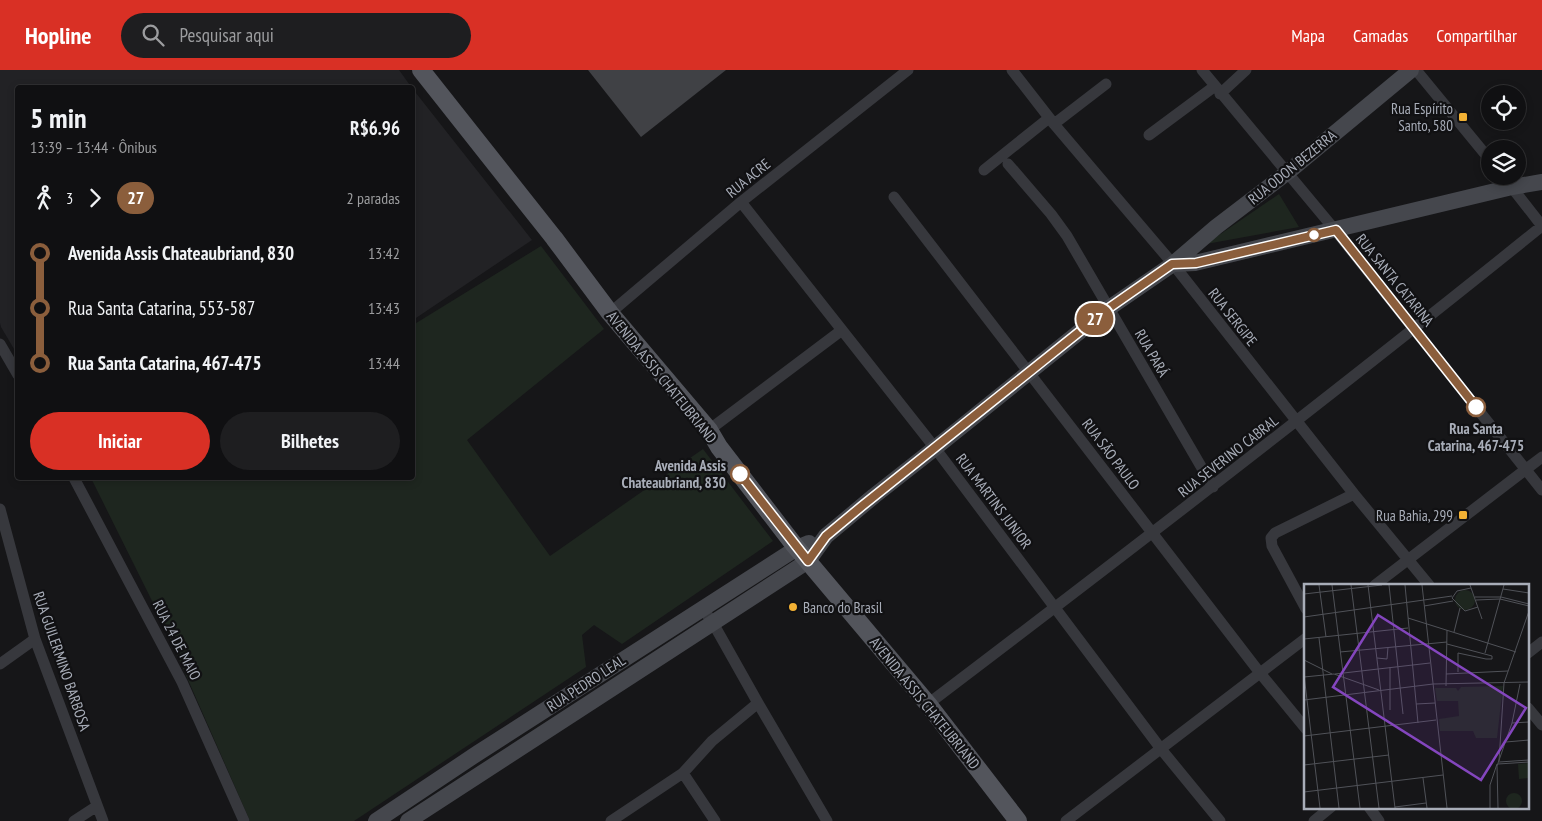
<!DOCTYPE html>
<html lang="pt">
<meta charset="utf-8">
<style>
:root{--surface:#101012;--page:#1e1e20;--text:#f1f3f6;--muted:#9c9d9f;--line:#303032;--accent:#d93025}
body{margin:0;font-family:"PT Sans Narrow",sans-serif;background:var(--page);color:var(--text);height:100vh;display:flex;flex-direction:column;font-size:19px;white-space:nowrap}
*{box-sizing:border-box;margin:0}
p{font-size:16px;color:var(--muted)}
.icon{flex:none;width:28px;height:28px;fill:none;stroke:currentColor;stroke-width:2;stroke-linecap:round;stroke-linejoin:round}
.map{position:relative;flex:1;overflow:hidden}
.details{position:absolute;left:15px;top:15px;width:400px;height:395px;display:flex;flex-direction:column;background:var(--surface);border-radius:5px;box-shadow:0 2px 8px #0003,0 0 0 1px var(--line)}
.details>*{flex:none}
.badge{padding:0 10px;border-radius:16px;font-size:18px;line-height:32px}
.buttons{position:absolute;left:1481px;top:15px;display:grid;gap:10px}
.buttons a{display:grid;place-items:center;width:45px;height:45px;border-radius:50%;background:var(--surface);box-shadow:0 2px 8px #0003,0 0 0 1px var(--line);font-size:25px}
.map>.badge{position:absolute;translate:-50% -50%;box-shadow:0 0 0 2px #fff}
.legs{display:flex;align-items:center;gap:8px;height:55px;padding:0 15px;font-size:16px}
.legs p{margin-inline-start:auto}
.overview{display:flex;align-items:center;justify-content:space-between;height:85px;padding:0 15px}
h1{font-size:28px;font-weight:700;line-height:38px}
.cta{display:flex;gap:10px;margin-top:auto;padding:10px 15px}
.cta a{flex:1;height:58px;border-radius:30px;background:var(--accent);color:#fff;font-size:20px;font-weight:700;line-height:58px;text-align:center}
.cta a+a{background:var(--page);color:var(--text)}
ul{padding:0 15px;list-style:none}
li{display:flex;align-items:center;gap:18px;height:55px;font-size:19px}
li i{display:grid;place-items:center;width:8px;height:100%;margin:0 6px;background:currentColor}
li i::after{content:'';width:12px;height:12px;margin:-6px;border:4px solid;border-radius:50%;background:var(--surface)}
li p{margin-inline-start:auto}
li:first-child i{background:linear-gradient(#0000 50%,currentColor 0)}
li:last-child i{background:linear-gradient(currentColor 50%,#0000 0)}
header{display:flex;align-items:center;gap:30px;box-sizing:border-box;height:70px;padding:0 25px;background:var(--accent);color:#fff}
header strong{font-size:24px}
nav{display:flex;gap:28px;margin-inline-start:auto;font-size:18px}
.search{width:350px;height:45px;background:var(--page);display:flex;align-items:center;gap:12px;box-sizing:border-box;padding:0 18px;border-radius:28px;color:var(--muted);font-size:19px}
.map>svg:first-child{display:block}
.built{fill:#222225}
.green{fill:#1e261f}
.building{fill:#404145}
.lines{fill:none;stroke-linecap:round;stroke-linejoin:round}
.street{stroke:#37383d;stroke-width:11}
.secondary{stroke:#45474d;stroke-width:16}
.primary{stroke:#53555c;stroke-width:18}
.line-1-casing{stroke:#fff;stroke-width:11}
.line-1{stroke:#8b5e3c;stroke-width:8}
.poi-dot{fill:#f2b134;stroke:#111113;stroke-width:2}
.stop-1-dot{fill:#fff;stroke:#8b5e3c;stroke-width:2.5}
.labels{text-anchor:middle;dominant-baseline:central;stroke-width:4.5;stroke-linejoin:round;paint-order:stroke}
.poi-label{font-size:15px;fill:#a8adb8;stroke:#111113;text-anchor:end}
.street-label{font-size:15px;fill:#a8adb8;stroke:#111113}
.stop-label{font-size:15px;font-weight:bold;fill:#a8adb8;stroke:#111113}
.inset-road{fill:none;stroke:#505258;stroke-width:1}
.view{fill:#8446be;fill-opacity:0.15;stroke:#8446be;stroke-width:2.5}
.inset-edge{fill:none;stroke:#a8adb8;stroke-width:2.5}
</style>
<header>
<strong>Hopline</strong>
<div class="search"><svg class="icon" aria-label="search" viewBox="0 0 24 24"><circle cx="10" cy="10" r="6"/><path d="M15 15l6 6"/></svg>Pesquisar aqui</div>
<nav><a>Mapa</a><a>Camadas</a><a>Compartilhar</a></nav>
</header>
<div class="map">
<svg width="1542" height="751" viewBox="0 0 1542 751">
<rect width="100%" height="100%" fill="#161618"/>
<path class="built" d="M0,0H399L412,18H18L17,284L1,257L0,253Z
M412,18L532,170L413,250H412Z"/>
<path class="green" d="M1279,124L1299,157L1206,174Z
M541,176L604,259L467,370L550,486L703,379L773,471L622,574L594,555L582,565L586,597L354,751H250L164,555L91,408H412L413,255Z"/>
<path class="building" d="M588,0H726L641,67Z"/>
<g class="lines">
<path class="street" d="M1012,0L1054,54L1173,194L1354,424L1429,515
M1202,0L1335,160L1542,420
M1416,0L1490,90
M1220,24L1246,0
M1054,54L1106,14
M1149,65L1215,16
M1008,94L1051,144L1067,166L1213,417
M984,100L1049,48
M894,127L1260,603L1306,659
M741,132L935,378L1161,679L1220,751
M610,243L741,132L908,0
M0,274L18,305
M709,360L842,260
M74,408L182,612L244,751
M0,439L35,569L103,751
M1375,515L1542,387
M703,539L713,553L758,633L827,751
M1306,539L1272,476L1271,468L1275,463L1354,424
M1528,583L1542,572
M0,594L35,569
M928,634C1135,477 1340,319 1542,156L1503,106
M1528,638L1542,655
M683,703L715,751
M1369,737L1379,751
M74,751L97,736
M611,751L683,703L712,671L758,633
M1066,751L1306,568
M1314,751L1331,737"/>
<path class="secondary" d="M1173,194L1195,193L1512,117L1542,112
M376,751L478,683L797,478L809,473
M408,751L808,491L826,466L874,426L935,378L1109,238L1173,194L1216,157L1288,102L1411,0"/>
<path class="primary" d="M421,0L554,168L610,243L709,360L719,377L795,476L928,634L1018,751"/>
</g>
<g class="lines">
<g class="line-1-casing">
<path id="line-1" d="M740,404L808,491L826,466L862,436L1109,238L1172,194L1196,193L1336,160L1476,337"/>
</g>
<use href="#line-1" class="line-1"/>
</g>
<g class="poi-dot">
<rect x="1458" y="42" width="10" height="10" rx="2.5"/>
<rect x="1458" y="440" width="10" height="10" rx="2.5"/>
<circle cx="793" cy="537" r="5"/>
</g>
<g class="stop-1-dot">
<circle cx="1314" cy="165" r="6"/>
<circle cx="1476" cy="337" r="9"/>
<circle cx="740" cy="404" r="9"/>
</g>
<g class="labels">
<g class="poi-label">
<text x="1453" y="38">Rua Espírito<tspan x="1453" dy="17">Santo, 580</tspan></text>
<text x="1453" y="445">Rua Bahia, 299</text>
<text x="803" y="537" text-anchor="start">Banco do Brasil</text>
</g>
<g class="street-label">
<text transform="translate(1292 97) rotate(-39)">RUA ODON BEZERRA</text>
<text transform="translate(748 108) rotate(-39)">RUA ACRE</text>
<text transform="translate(1395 210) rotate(51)">RUA SANTA CATARINA</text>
<text transform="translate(1233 247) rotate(52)">RUA SERGIPE</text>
<text transform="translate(1152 283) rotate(60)">RUA PARÁ</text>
<text transform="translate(662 307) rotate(51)">AVENIDA ASSIS CHATEUBRIAND</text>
<text transform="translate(1111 384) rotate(53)">RUA SÃO PAULO</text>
<text transform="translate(1228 386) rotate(-38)">RUA SEVERINO CABRAL</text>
<text transform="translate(994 431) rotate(53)">RUA MARTINS JUNIOR</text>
<text transform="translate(177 570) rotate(63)">RUA 24 DE MAIO</text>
<text transform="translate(62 591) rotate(71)">RUA GUILERMINO BARBOSA</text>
<text transform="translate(586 613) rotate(-33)">RUA PEDRO LEAL</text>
<text transform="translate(925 633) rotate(51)">AVENIDA ASSIS CHATEUBRIAND</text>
</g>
<g class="stop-label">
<text x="1476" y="358">Rua Santa<tspan x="1476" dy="17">Catarina, 467-475</tspan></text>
<text x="726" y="395" text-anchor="end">Avenida Assis<tspan x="726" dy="17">Chateaubriand, 830</tspan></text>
</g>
</g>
<g transform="translate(1304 514)">
<rect width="225" height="225" fill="#161618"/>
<path d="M151 16a10 10 0 1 1 20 0a10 10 0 1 1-20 0ZM199,102L193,154H172L169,147H136L135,135L155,132L154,117H133L131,104H152L154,107L157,103ZM225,179V194L215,195L214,180ZM202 217a8 8 0 1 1 16 0a8 8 0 1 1-16 0Z" fill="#1e261f"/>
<path class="inset-road" d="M15,1L22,53M28,1L56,224M47,1L75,224M64,1L91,224M85,1L99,130M101,1L114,139M118,1L143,224M166,1L178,35M167,4L153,7L148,14L161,27L174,23M199,5L225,9M0,10L78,1M171,13H197L225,20M172,16L196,15L225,22M120,22L149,17M0,33L148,12M104,34L212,68M150,48L156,24M15,54L35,224M0,55L104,44M143,60L188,72V75H182L154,69V88M36,68L143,58M181,69L200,1M73,74L83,75L84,63M0,76L28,90M86,83V126M31,90L126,79M142,90L204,87M0,91L16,224M0,93L30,90L75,106M142,102L143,46M0,116L129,100L225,98M112,120L131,119M208,139L225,138M0,152L132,136M202,158L225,156M195,177L200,99L225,27M195,178L225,176M194,180L225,178M0,181L85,171M119,194L123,224M0,208L139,191M91,223L122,219M186,224V201L193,180M194,224L193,182L208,139L216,100"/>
<path class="view" d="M74,31L222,124L177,196L29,103Z"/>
<rect width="225" height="225" class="inset-edge"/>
</g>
</svg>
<div class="buttons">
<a><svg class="icon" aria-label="locate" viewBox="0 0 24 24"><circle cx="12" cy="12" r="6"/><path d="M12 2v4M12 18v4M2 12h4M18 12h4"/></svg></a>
<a><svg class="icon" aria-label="layers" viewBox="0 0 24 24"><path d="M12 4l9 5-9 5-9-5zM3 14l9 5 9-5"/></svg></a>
</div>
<b class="badge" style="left:1095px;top:249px;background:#8b5e3c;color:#fff">27</b>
<section class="details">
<div class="overview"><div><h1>5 min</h1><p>13:39 – 13:44 · Ônibus</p></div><b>R$6.96</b></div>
<div class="legs"><svg class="icon" aria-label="walk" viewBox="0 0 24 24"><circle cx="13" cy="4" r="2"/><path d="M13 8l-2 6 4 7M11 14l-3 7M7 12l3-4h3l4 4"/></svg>3<svg class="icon" aria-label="forward" viewBox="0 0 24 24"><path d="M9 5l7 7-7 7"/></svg><b class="badge" style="background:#8b5e3c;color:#fff">27</b><p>2 paradas</p></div>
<ul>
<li><i style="color:#8b5e3c"></i><b>Avenida Assis Chateaubriand, 830</b><p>13:42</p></li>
<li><i style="color:#8b5e3c"></i><span>Rua Santa Catarina, 553-587</span><p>13:43</p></li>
<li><i style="color:#8b5e3c"></i><b>Rua Santa Catarina, 467-475</b><p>13:44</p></li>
</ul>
<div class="cta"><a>Iniciar</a><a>Bilhetes</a></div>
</section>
</div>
